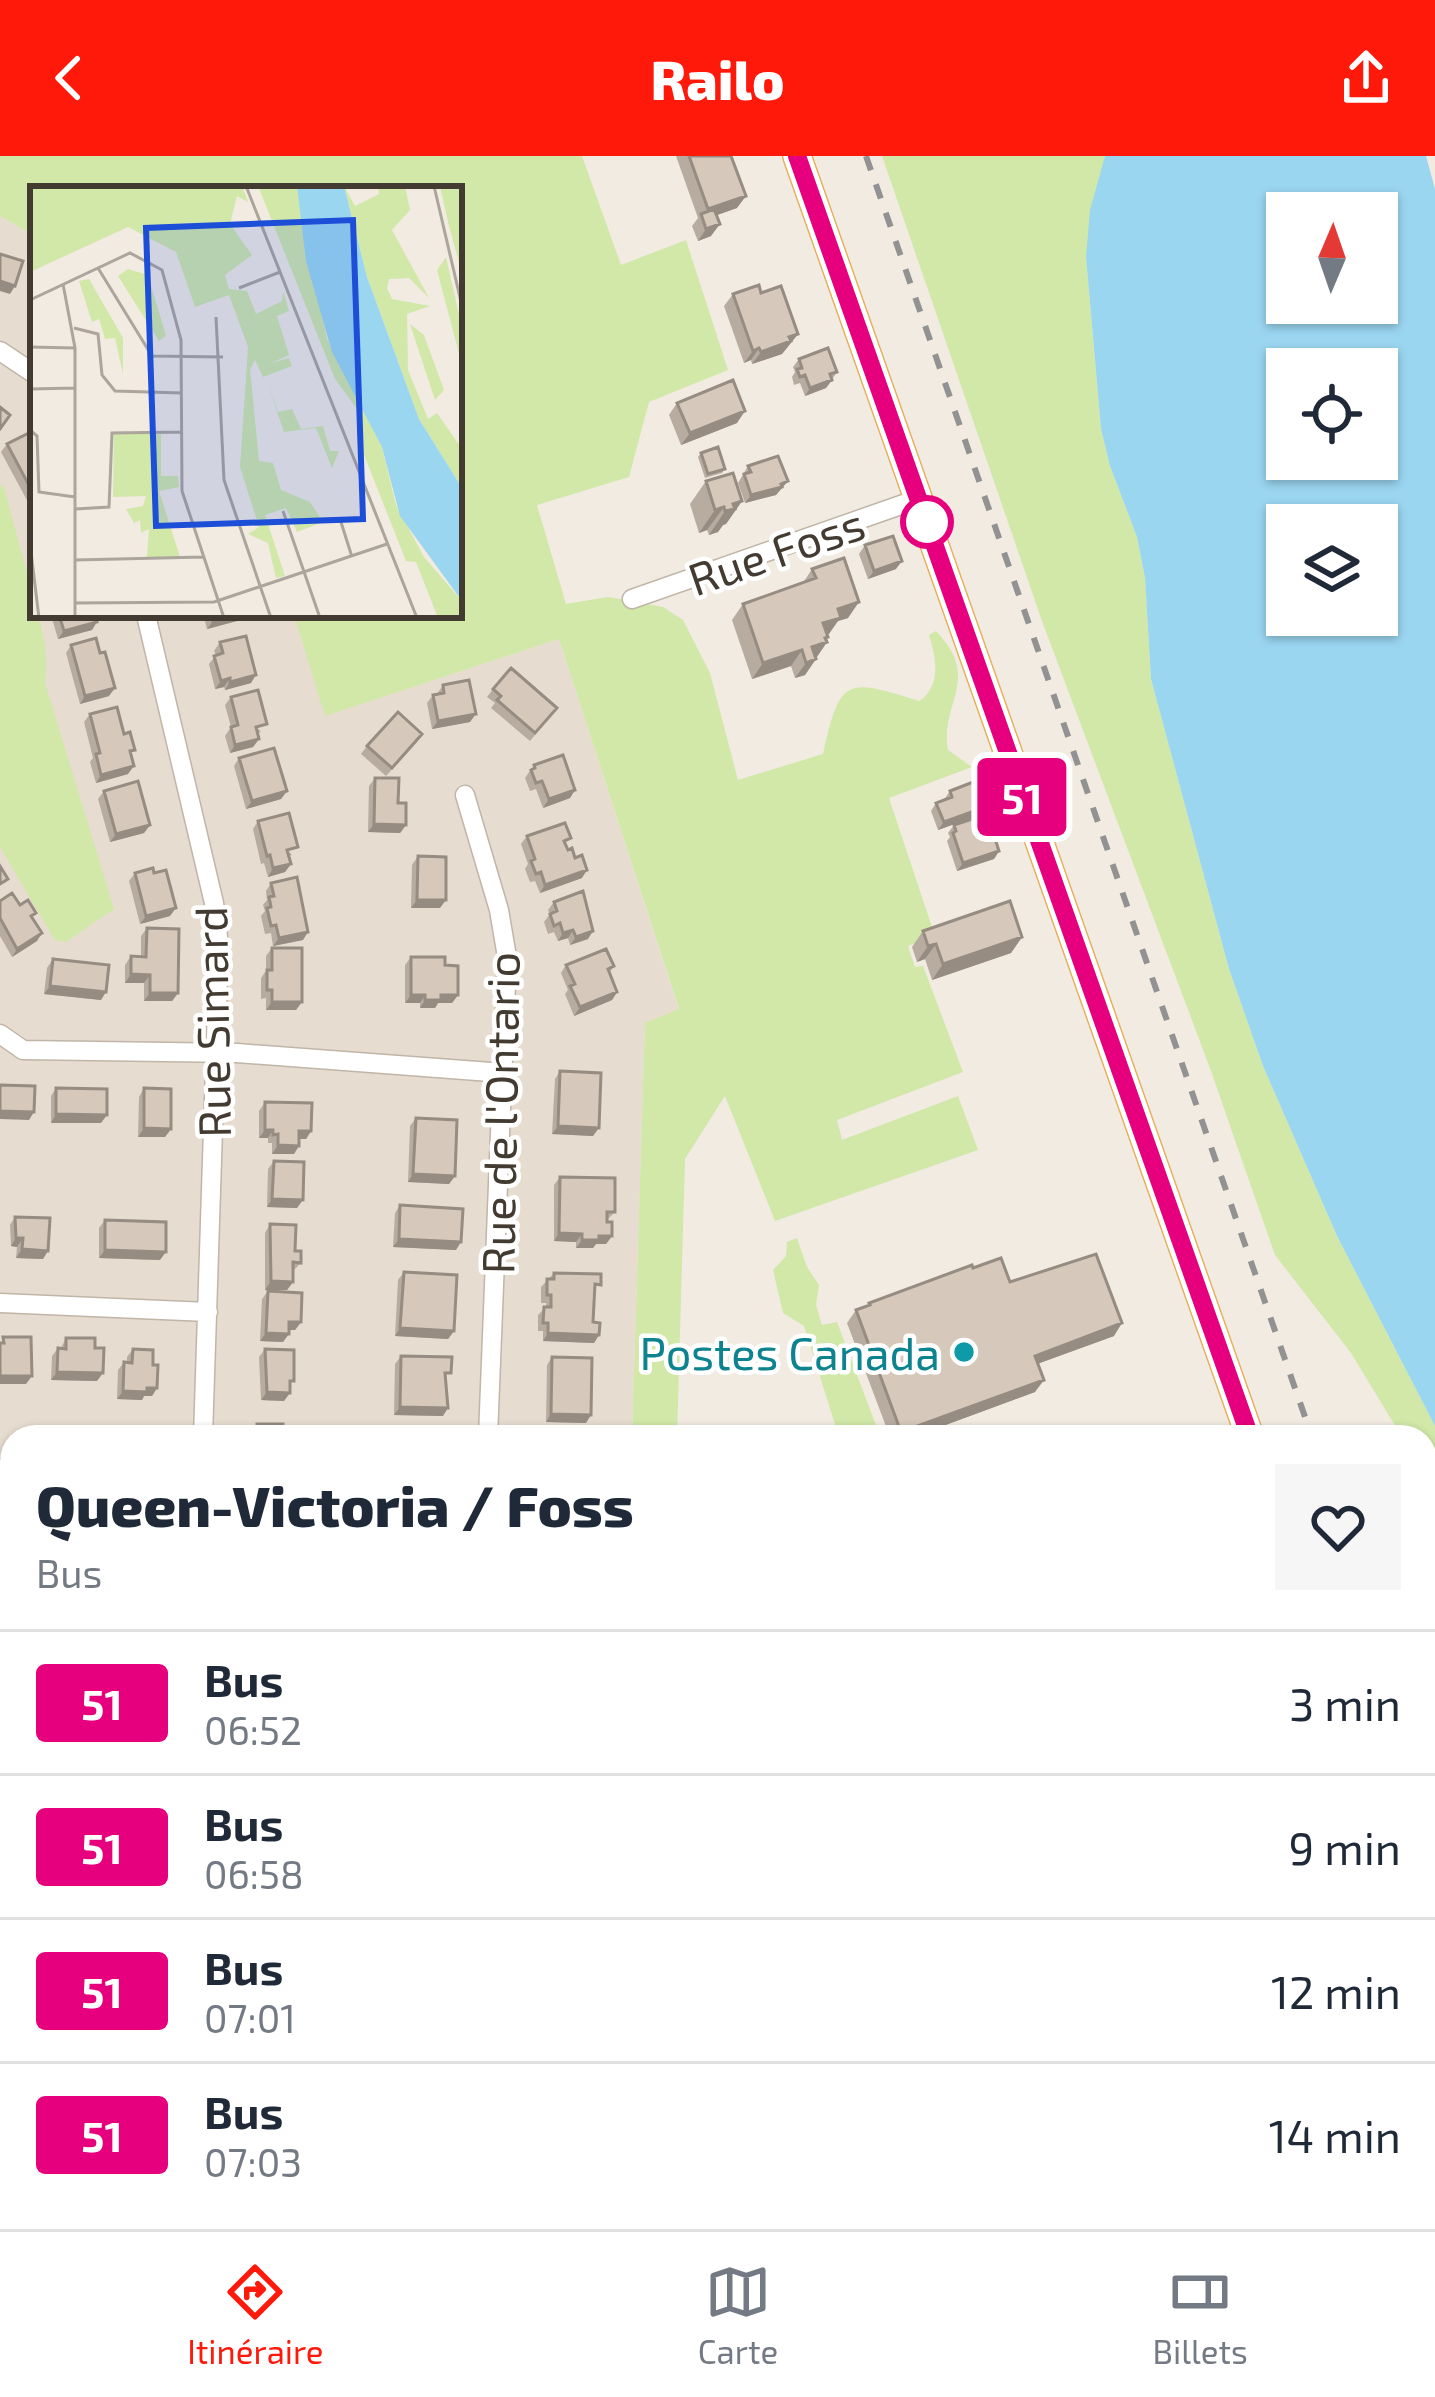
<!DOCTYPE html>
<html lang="fr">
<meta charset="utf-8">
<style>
:root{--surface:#fff;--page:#f6f6f7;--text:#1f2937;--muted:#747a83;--line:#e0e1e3;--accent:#ff190b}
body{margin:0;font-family:"Exo 2",sans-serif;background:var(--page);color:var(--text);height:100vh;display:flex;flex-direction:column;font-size:45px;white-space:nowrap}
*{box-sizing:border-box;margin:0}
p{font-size:39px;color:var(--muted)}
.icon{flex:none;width:66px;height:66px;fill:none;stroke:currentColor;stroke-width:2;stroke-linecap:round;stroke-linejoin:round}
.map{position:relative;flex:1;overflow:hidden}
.details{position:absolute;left:0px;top:1269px;width:1437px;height:804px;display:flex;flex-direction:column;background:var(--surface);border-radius:36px 36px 0 0;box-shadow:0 3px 9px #0004}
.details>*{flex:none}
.badge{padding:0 24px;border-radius:9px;font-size:42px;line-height:78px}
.needle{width:78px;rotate:2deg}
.tools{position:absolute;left:1266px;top:36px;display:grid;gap:24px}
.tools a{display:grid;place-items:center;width:132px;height:132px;border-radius:0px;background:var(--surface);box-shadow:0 3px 9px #0004;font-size:60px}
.map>.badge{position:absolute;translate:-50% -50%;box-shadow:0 0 0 6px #fff}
.round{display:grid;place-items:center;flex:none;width:126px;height:126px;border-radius:0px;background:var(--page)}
.head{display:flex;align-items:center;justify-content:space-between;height:204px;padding:0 36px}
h1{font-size:57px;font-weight:800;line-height:90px}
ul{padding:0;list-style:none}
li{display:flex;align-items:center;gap:36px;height:144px;padding:0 36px;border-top:3px solid var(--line)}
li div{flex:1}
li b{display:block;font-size:45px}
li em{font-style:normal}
li .badge{min-width:132px;font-weight:700;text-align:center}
header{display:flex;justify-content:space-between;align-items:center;height:156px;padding:0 36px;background:var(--accent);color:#fff;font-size:54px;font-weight:800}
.tabs{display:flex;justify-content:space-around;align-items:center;height:168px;border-top:3px solid var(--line);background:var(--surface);font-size:33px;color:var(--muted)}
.tabs a{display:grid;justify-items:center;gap:6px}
.tabs .active{color:var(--accent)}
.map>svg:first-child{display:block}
.residential{fill:#e6dccf}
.green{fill:#d1e8a8}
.water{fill:#9bd6f1;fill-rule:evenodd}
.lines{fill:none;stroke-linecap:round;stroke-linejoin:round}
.minor-casing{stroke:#c0b5a7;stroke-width:21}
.primary-casing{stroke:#e6af5b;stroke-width:30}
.minor{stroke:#fff;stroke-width:18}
.primary{stroke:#ffd48d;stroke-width:27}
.rail{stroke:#929292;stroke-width:6;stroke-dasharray:15 15;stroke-linecap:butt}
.wall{fill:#b8aca0}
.shaded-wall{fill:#968c82}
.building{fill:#d6c8ba;stroke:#968c82;stroke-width:3}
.line-casing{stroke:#fff;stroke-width:27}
.line{stroke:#e6007e;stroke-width:18}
.stop-dot{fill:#fff;stroke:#e6007e;stroke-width:6}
.culture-dot{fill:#0f9aa8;stroke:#fff;stroke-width:4.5}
.labels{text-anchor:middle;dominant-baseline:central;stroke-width:9;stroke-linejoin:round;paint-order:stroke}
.street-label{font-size:45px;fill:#433b32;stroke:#fff}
.culture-label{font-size:45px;fill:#0d838f;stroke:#fff;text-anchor:end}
.inset-road{fill:none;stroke:#aba59c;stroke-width:3}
.view{fill:#1d4ed8;fill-opacity:0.15;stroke:#1d4ed8;stroke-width:6}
.inset-edge{fill:none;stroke:#433b32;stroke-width:6}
</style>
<header><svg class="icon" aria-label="back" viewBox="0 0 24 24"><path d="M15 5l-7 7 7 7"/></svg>Railo<svg class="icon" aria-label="share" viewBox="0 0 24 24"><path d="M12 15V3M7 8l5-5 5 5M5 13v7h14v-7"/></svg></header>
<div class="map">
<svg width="1435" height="2073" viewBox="0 0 1435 2073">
<rect width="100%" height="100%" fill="#f1ebe2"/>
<path class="residential" d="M0,60L33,79V459H294L326,559L559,483L679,854L645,868L632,1281H12V1430H0Z
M90,2061H995L998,2073H93Z
M1252,2061H1425L1435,2073H1194Z"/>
<path class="green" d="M0,0H582L621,109L686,84L728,214L649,246L629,321L537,349L566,448L608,441L663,451L683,464L710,517L738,624L823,598C840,521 846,522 919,545C942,530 936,501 929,479L936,475C983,524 939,547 948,594L972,611L889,642L935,780L908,790L915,811L923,810L963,916L837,964L842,984L958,940L978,994L775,1065L725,940L685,1003L677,1281H632L645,867L679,853L559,483L325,560L294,459H459V33H33V79L0,60Z
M882,0H1105L1086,101L1101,273L1110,310L1137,381L1145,422L1151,523L1229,813L1263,910L1337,1080L1435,1270V1567L1425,1538V1281H1402L1351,1197L1275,1099L1211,915L1042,465Z
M0,328L4,331L33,440V459H38C45,483 48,502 45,527L114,753L66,786L55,784L0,691Z
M797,1082L807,1111L819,1129L816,1149L822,1169L837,1166L880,1280L878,1281H839L804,1170L783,1157L773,1114L786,1100L787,1086Z
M0,1430H12V1986L0,1962Z
M1425,1925L1435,1932V2073H1395L1390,2061H1425Z
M12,2019V2061H90L93,2073H0V2029Z
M414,2061H544L548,2073H418Z
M930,2061H1127L1141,2073H933Z"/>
<path class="water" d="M1105,0H1426L1435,33V1270L1337,1080L1263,910L1229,813L1151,523L1145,422L1137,381L1110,310L1101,273L1086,101L1090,54ZM1287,57H1377V147H1287ZM1287,213H1377V303H1287ZM1287,369H1377V459H1287Z"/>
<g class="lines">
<g class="minor-casing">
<path id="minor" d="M0,195L33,217
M632,443L918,343
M146,459L214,747L219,789L203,1281
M465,639L499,754L507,801L488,1281
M0,878L23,894L237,897L504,917
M0,1147L208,1156
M0,1414L12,1415
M247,2061L250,2073
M566,2061L570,2073
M905,2061L909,2073
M1278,2067L1280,2073"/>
</g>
<g class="primary-casing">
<path id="primary" d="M797,0L1250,1281
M1425,1772L1435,1800"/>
</g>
<use href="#minor" class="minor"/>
<use href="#primary" class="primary"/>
<path class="rail" d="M866,0L1312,1281
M1425,1599L1435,1627"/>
</g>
<path class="wall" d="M676,0H731L737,52L717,59L711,80L698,85L692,70L698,62Z
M761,137L798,178L782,198L752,208L751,204L744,207L724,150L733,138Z
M799,203L837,216L826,232L805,240L800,227L794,229L792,221L795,216L793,211Z
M677,247L737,267L681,289L669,259Z
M33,275V345L29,348L1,296L7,288Z
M701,297L725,313L722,317L705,322L698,301Z
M748,310L788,325L776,339L745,347L738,327Z
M706,325L742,345L726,368L723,369L718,376L709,379L707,374L699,377L690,348Z
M865,389L896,413L868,423L859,398Z
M812,413L848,462L838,465L827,478V486L805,519L795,522L791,510L752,523L732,464L743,448L803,427Z
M51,459H95L92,474L58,483Z
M197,459H241L237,465L207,473L204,461L198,463Z
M220,486L251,527L225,534L224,531L215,533L209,508L216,499L214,495Z
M71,489L109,540L80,548L66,497Z
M443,529L470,566L432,573L427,547L433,539L437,538Z
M493,533L557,552L530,585L491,552L495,547L487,541Z
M231,541L261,576L257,577L259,583L253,591L230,597L225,580L231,571L225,549Z
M90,558L131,599L128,618L96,627L90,606L93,602L84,566Z
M417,586L386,620L361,598L367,590Z
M239,602L287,635L281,643L246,653L234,610Z
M534,609L575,634L570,642L543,652L536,633L530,635L525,622Z
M375,622L398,647L406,669L400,677L368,676L369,630Z
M104,635L150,669L144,677L110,686L98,643Z
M950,635L991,649L985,657L938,674L931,655L936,647L944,644Z
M258,665L292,699L289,700L291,708L285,716L268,721L264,707L261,708L253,673Z
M977,668L999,695L994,703L957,715L947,685L950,681L948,677L954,669Z
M527,680L566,689L582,722L540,737L535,725L530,726L525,713L528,708L521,688Z
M418,700L440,752H411L412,709Z
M135,717L170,760L140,768L129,725Z
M271,727L303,784L273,790L271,777L265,778L261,760L265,755L263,749L267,744L266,735Z
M0,745L20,749L36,757L32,762L37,785L12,801L0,780Z
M554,746L588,783L570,789L568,782L558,785L554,776L548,778L544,766L550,758L548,754Z
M147,772L178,837L172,845H144V827H125V809L131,800L141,801V780Z
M923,775L1022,781L1011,797L932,824L925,803L917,806L912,791Z
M272,792L296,854H266V842L261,843V822L266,815V800Z
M411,801L445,809L458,839L452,847H438L435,852H420V847H405V809Z
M53,803L101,844L44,838L47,812Z
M566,809L614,810L609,817L617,836L612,844L574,860L565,838L568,834L561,817Z
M560,915L593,980L552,978L555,923Z
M56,932L101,967H51V940Z
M144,932L171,973L165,981H138L139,941Z
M265,946L311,975L306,983H299L294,998H272V987H268V982H259V955Z
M416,962L455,1020L449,1028L408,1026L410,970Z
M274,1005L297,1052L267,1051L268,1013Z
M560,1021L615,1056L607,1064L612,1080L606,1088H596L593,1092H576V1086L554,1085V1029Z
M400,1049L456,1094L393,1091L395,1057Z
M15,1061L43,1103L16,1102L17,1091L11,1090L10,1069Z
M105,1064L160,1104L99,1102V1072Z
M270,1068L295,1095L301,1107L293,1115V1126L287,1134H265V1077Z
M973,1112L1010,1126L1114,1180L1037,1208L1035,1236L913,1281H890L847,1167L856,1154L866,1151L869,1147Z
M404,1116L454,1175L448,1183L395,1180L398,1124Z
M554,1117L594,1137L593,1166L599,1179L594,1187L543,1185V1175H538V1159L546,1151V1147H541V1131Z
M268,1135L301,1166L295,1174H289L283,1186L260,1185L262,1143Z
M66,1182L95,1192L97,1225L51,1224L52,1200L58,1192H61Z
M133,1193L153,1209L157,1232L152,1240H144L142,1244L117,1243L118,1214L124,1206H127V1201Z
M265,1193L290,1231L284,1245L261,1244L259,1201Z
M401,1200L446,1225L443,1260L394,1259L395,1208Z
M552,1201L586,1267L546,1266L547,1209Z
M302,2061H341L344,2073H311L310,2069L305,2070Z
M815,2061H876L877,2073H818Z"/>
<path class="shaded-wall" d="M746,40L737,52L703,64L702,62L708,53Z
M720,68L711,80L698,85L706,73Z
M0,125L15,130L10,138L0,135Z
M798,178L782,198L752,208L761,196Z
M759,192L751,204L744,207L753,195Z
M832,224L826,232L805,240L810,232Z
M745,255L737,267L681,289L690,277Z
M788,325L776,339L745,347L751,339Z
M742,345L726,368L723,369L718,376L709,379L725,355L733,348Z
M724,351L707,374L699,377L715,354Z
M902,405L896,413L868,423L874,415Z
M859,446L848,462L838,465L829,478L812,483L823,467L838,453Z
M233,459H241L237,465L207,473L213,465Z
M97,466L92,474L58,483L64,475Z
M828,481L824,487L827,486L816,502L812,491Z
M802,494L791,510L752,523L763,507Z
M816,503L805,519L795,522L806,507Z
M256,519L251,527L225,534L230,526Z
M230,522L224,531L215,533L221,525Z
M115,532L109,540L80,548L85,540Z
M476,558L470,566L432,573L438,565Z
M259,583L253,591L230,597L235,589Z
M134,610L128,618L96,627L101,619Z
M575,634L570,642L543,652L549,643Z
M287,635L281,643L246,653L252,645Z
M991,649L985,657L938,674L944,666Z
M374,668L406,669L400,677L368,676Z
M150,669L144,677L110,686L116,678Z
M999,695L994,703L957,715L963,707Z
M291,708L285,716L268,721L273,712Z
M587,714L582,722L540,737L545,729Z
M417,744H446L440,752H411Z
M176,752L170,760L140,768L146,760Z
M573,774L568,782L558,785L563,777Z
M593,775L588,783L570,789L576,781Z
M308,776L303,784L273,790L279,782Z
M42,777L37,785L12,801L17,793Z
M1022,781L1011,797L932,824L943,808Z
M936,788L925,803L917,806L928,790Z
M131,818L150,819L144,827H125Z
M50,830L106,836L101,844L44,838Z
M617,836L612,844L574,860L580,851Z
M150,837H178L172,845H144Z
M411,839H425L420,847H405Z
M441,839H458L452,847H438L435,852H420L425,844Z
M272,846H302L296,854H266Z
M0,955L34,956L29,964L0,963Z
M56,958L107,959L101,967H51Z
M558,970L599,972L593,980L552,978Z
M144,972L171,973L165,981H138Z
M265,974H273L268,982H259Z
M299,975H311L306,983H294Z
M278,989L299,990L294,998H272Z
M413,1018L455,1020L449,1028L408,1026Z
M272,1043L303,1044L297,1052L267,1051Z
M559,1077L582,1078L576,1086L554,1085Z
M599,1080H612L606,1088H596L593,1092H576L582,1084Z
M16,1082H23L17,1091L11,1090Z
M399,1083L461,1086L456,1094L393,1091Z
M22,1093L48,1095L43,1103L16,1102Z
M105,1094L166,1096L160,1104L99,1102Z
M271,1125L293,1126L287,1134H265Z
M289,1166H301L295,1174H284Z
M1122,1167L1114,1180L1026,1212L1035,1200Z
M400,1172L454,1175L448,1183L395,1180Z
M266,1177L289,1178L283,1186L260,1185Z
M548,1177L599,1179L594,1187L543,1185Z
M57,1216L103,1217L97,1225L51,1224Z
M0,1220H32L26,1228H0Z
M1044,1224L1035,1236L913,1281H897L901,1276Z
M147,1232H157L152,1240H144L142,1244L117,1243L123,1235Z
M267,1236L290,1237L284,1245L261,1244Z
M400,1251L448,1252L443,1260L394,1259Z
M551,1258L591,1259L586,1267L546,1266Z
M0,1348H12V1356H0Z
M629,2061H648L625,2067Z
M828,2061H833L826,2072L819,2073Z"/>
<path class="building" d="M689,0H731L746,40L708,53Z
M714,53L720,68L706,73L701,58Z
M0,98L23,105L15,130L0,125Z
M759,129L761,137L781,130L798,178L789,181L791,185L761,196L759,192L753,195L733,138Z
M828,192L837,216L830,218L832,224L810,232L805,219L800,221L797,213L802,212L799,203Z
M733,224L745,255L690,277L677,247Z
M0,251L10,259L0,273Z
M33,275V337L7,288Z
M718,291L725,313L708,318L701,297Z
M778,300L788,325L781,328L782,331L751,339L744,318L751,316L748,310Z
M733,317L742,345L733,348L735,353L725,355L724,351L715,354L706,325Z
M893,380L902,405L874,415L865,389Z
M844,402L859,446L838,453L841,462L823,467L828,481L825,482L827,486L812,491L816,503L806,507L802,494L763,507L743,448L816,422L812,413Z
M59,459H95L97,466L64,475Z
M211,459H233L213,465Z
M246,480L256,519L230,526V522L221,525L214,500L223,497L220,486Z
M96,482L100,497L105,496L115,532L85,540L71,489Z
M511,512L557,552L535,577L497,544L501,540L493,533Z
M469,524L476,558L438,565L433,539L444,537L443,529Z
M258,534L267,568L256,571L259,583L235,589L231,571L238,569L231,541Z
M117,551L124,578L130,576L135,594L130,595L134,610L101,619L96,598L100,597L90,558Z
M398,556L422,578L392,612L367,590Z
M274,592L287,635L252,645L239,602Z
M563,599L575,634L549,643L542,625L536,627L531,614L535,612L534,609Z
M375,622H399L398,647H406V669L374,668Z
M981,623L991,649L944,666L936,647L952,641L950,635Z
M138,625L150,669L116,678L104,635Z
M289,657L298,691L287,694L291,708L273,712L270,699L267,700L258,665Z
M975,662L977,668L989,664L999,695L963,707L953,677L956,675L954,669Z
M565,667L571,682L564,685L568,694L572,692L575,702L582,699L587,714L545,729L541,716L536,718L531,705L535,703L527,680Z
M418,700L446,701V744H417Z
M0,710L8,723L0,728Z
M153,712L154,717L166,714L176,752L146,760L135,717Z
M297,721L308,776L279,782L276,769L271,770L267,752L271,751L269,741L274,740L271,727Z
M583,735L593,775L576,781L573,774L563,777L560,767L554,770L550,758L557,755L554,746Z
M12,737L20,749L28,744L36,757L31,760L42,777L17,793L0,762V745Z
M1010,745L1022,781L943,808L936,788L928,790L923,775Z
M147,772L179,773L178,837H150V819L131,818V800L146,801Z
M272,792H302V846H272V834H267V814H272Z
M606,793L614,810L608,813L617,836L580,851L570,830L575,828L566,809Z
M411,801H445V809L458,810V839H441V844H425V839H411Z
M53,803L109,809L106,836L50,830Z
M560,915L601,917L599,972L558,970Z
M0,929L35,930L34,956L0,955Z
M56,932L107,933V959L56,958Z
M144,932L171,933V973L144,972Z
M265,946L312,947L311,975H299V990L278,989V978L273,979V974H265Z
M416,962L457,964L455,1020L413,1018Z
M274,1005L304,1006L303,1044L272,1043Z
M560,1021L615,1022V1056H607V1066H612V1080H599V1084H582V1078L559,1077Z
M400,1049L463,1053L461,1086L399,1083Z
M15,1061L50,1062L48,1095L22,1093L23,1082H16Z
M105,1064L166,1066V1096L105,1094Z
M270,1068L296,1069L295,1095H301V1107L293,1106V1126L271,1125Z
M1096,1098L1122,1167L1035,1200L1044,1224L901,1276L856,1154L870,1149L869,1147L972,1109L973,1112L1001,1102L1010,1126Z
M404,1116L457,1119L454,1175L400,1172Z
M554,1117L601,1118V1129L595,1128L593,1166L600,1167L599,1179L548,1177V1167H543L544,1151H551V1139H547V1123H554Z
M268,1135L302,1137L301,1166H289V1178L266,1177Z
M3,1181H31L32,1220H0V1187H4Z
M66,1182H95V1192H104L103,1217L57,1216L58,1192L66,1193Z
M133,1193L153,1194V1209H158L157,1232H147V1236L123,1235L124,1206L132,1207Z
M265,1193L294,1194V1225H290V1237L267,1236Z
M401,1200L452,1201L451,1217H445L448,1252L400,1251Z
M552,1201L592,1202L591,1259L551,1258Z
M257,1268H283V1281H257Z
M403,1277L434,1279V1281H403Z
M0,1303H12V1348H0Z
M197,2061H211L215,2073H187L184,2065Z
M316,2061H341L344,2073H319Z
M846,2061H876L879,2070L869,2073H849Z
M689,2064L692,2073H656Z
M1272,2068L1273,2073H1250Z"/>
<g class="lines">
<g class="line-casing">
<path id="line" d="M797,0L1250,1281"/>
</g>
<use href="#line" class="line"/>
</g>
<circle class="stop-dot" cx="927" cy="366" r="24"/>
<circle class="culture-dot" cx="964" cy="1196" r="12"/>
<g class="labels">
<g class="street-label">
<text transform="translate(776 394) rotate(-19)">Rue Foss</text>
<text transform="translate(211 866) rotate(-91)">Rue Simard</text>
<text transform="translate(499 957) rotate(-89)">Rue de l'Ontario</text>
</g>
<g class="culture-label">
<text x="940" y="1196">Postes Canada</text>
</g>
</g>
<g transform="translate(30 30)">
<rect width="432" height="432" fill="#f1ebe2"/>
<path d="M0,0H212L218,16L207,10L200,38L222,69L195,89L199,103L217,105L226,128L252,115L253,105L259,125L247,130L259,169L241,177L259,172L262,180L233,191L225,174L220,183L229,275L243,277L251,304L280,316L293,336L267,346L256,322L235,329L255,390L246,392L238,357L218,348L229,341L210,281L218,161L199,109L165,121L146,66L98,41L0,86ZM228,0H267L297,153L352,261L366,319L394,371L432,415V432H408L386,376L376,375L327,251V223L305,193ZM314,0L325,20L349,8L348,0H375L380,24L362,44L399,112L379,92L359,93L357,102L362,113L400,120L377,128L378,184L398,233L407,227L432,263V302L389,233L337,91ZM410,0H432V88L418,36ZM416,71L432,142V179L407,84ZM98,83L118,89L136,150L129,155L88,90ZM59,93L93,152V188L85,152L75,153L69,133L62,136L49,95ZM380,138L394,149L414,204L405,214ZM236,193L248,226L262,223L271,243L293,240L300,265H309L302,282L286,242L254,246ZM84,248H131V290H148L149,301L129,305L150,371H117L119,343L111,347L110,334L104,337L96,323L113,320L116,310L83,311Z" fill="#d1e8a8"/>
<path d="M267,0H314L337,91L389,233L432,302V415L370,330L352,261L302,166L276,75Z" fill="#9bd6f1"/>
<path class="inset-road" d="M216,0L387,432M404,0L432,120M68,82L122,170L193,171M33,98L45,162V432M209,102L250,86M0,114L100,67L132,84L151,154L152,305L194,432M186,131L194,294L241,432M44,142L68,148L72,189L85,205L152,207M0,161L45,162M0,203L46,202M0,244L7,250L9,306L45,311M45,323L79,321L82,247L152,246M253,325L290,432M310,333L322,371M0,358L9,432M45,374L173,371M44,417L184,416L357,358"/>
<path class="view" d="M323,34L333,333L126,340L116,42Z"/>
<rect width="432" height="432" class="inset-edge"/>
</g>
</svg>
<div class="tools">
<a><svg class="needle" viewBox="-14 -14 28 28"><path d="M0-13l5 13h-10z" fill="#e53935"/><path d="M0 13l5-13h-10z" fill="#747a83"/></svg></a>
<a><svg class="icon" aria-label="locate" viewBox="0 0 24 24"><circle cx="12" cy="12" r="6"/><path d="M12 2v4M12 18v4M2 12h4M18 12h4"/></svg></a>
<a><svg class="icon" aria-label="layers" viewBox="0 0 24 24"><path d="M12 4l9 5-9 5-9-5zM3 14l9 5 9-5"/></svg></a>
</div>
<b class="badge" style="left:1022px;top:641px;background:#e6007e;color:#fff">51</b>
<section class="details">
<div class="head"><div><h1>Queen-Victoria / Foss</h1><p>Bus</p></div><a class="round"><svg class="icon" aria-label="heart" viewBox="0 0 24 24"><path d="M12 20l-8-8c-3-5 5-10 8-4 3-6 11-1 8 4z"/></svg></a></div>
<ul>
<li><span class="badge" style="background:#e6007e;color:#fff">51</span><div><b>Bus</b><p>06:52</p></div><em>3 min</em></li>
<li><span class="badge" style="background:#e6007e;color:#fff">51</span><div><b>Bus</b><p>06:58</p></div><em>9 min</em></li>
<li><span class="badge" style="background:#e6007e;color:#fff">51</span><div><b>Bus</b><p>07:01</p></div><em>12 min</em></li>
<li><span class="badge" style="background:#e6007e;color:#fff">51</span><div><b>Bus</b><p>07:03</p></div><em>14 min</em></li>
</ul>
</section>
</div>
<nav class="tabs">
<a class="active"><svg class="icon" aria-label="directions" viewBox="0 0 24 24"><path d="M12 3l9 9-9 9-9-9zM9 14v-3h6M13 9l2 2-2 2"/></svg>Itinéraire</a>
<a><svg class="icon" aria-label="map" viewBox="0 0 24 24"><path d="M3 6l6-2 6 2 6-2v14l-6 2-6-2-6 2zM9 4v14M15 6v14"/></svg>Carte</a>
<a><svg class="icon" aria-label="tickets" viewBox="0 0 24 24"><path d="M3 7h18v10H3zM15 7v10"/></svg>Billets</a>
</nav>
